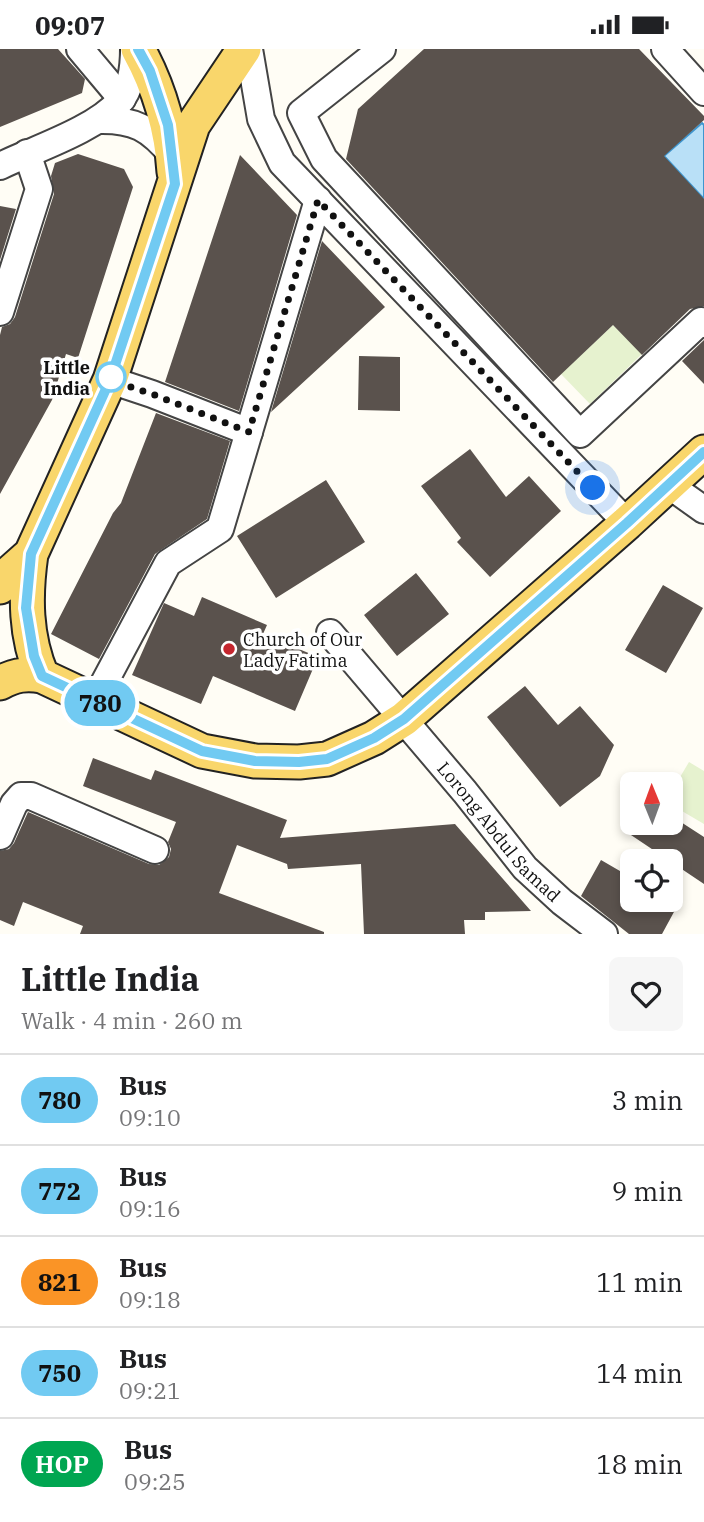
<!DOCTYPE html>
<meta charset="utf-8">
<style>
:root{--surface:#fff;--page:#f6f6f6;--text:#202124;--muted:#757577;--line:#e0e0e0}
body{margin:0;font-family:"IBM Plex Serif",serif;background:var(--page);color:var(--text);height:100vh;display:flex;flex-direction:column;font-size:26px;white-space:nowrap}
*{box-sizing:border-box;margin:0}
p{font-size:23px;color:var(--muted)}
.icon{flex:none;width:38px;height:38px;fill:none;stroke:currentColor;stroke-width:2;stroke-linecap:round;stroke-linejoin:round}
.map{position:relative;height:885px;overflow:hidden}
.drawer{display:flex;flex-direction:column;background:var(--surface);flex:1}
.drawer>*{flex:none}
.badge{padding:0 14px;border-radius:23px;font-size:24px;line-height:46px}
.needle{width:46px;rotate:359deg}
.fabs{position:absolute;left:620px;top:723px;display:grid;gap:14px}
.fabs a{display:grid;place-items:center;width:63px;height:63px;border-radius:10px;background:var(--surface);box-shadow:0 4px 10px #0003;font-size:35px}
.you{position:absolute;width:35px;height:35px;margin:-18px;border:5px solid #fff;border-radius:50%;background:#1a73e8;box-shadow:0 0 0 10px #1a73e833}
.map>.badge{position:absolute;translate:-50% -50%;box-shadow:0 0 0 4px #fff}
.round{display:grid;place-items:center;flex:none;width:74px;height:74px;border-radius:10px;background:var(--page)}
.head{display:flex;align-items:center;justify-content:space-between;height:119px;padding:0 21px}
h1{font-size:33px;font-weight:700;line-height:52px}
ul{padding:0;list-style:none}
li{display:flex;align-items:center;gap:21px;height:91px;padding:0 21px;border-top:2px solid var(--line)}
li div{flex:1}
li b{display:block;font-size:26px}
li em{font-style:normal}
li .badge{min-width:77px;font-weight:700;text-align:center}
.status{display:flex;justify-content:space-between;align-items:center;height:49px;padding:0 35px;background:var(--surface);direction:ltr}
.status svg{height:19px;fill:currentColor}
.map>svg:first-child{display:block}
.pitch{fill:#e6f2cf}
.water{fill:#b9e0f7;stroke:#3f96cf;stroke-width:2}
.building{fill:#5a524d}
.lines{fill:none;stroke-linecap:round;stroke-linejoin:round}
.minor-casing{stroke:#444;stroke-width:30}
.major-casing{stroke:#222;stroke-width:37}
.minor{stroke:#fff;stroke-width:26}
.major{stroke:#f9d66b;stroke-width:33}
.line-casing{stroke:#fff;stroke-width:16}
.line{stroke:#71caf2;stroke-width:10}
.walk{stroke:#111;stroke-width:7;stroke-dasharray:0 12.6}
.stop-dot{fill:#fff;stroke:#71caf2;stroke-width:3.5}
.poi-dot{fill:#c4262e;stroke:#fff;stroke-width:2.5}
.labels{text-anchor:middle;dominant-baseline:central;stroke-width:7;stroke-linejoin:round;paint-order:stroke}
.stop-label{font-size:18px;font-weight:bold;fill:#111;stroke:#fff;text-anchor:end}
.poi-label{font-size:18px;fill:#111;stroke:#fff;text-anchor:start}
.street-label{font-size:18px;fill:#111;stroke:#fff}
</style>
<div class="status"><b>09:07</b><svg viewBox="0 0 49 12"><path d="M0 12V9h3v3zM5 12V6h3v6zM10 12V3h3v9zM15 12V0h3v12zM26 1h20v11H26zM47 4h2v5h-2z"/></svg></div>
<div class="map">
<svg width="704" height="885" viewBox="0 0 704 885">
<rect width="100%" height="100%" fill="#fffdf5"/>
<path class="pitch" d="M613,276L642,305L590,355L561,325Z
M689,713L704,722V775L670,755V745Z"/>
<path class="water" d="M702,74L704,76V150L664,107Z"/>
<path class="building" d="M0,0H58L85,30L82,44L0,78Z
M424,0H639L704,67V71L664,107L704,150V257L690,260L642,306L613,276L553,333L346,110L358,60Z
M78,105L124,120L133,138L78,309L66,305L52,351L0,445V286L2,278L10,275L15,268L54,145L51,127L55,114Z
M240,106L297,166L239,362L165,333Z
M0,157L16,160L0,211Z
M322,192L385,258L271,363Z
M704,291V335L682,312Z
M359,307L400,308V362L358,361Z
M156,364L230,392L207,470L155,505L99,610L51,585L113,464L121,454Z
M470,400L506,448L529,427L561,462L490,528L457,493L461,489L421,437Z
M326,431L365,493L276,549L237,487Z
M416,524L449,565L397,607L364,566Z
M663,536L703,559L666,624L625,601Z
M202,548L267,576L263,585L318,608L295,662L213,627L201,655L132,626L164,554L194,567Z
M525,637L558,676L580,657L614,696L600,727L560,758L487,668Z
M93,709L151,731L155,721L287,771L280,789L455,775L531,862L485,863V871H464L465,885H364L361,815L288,820L287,815L237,796L219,844L324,883V885H80L83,877L23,853L14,877L0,871V802L9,800L14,794L28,763L149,815L159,816L169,808L171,800L168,793L176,773L83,737Z
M670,766L704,788V835L628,784L635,774H670Z
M601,811L632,829V850H681L662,885H629L581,847Z"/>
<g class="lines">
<g class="minor-casing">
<g id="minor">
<path d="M80,0L122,50"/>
<path d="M249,0L261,70L282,114L627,474"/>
<path d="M382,0L301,64L324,110L580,385L701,272L704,275"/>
<path d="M665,0L704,43"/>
<path d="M98,71C134,70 150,79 173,107"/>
<path d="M0,117C35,100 95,81 120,52C131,39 134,17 134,0"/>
<path d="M0,263L39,140L27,104"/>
<path d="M110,331L152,345L249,383"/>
<path d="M669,436L704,461"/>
<path id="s1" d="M330,584L465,743L525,819L562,853L604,885"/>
<path d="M95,651L168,514L220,480L318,151"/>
<path d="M0,787L14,755L21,747H31L155,801"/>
</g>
</g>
<g class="major-casing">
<path id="major" d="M138,0C159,38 171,79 174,123
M31,505C25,547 25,587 42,627
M0,538L6,527L31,505L110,331L193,76L244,0
M0,634C14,626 26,624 42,627L202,702L255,712L299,713L327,710L374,689L404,670L627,474L704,403"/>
</g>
<use href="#minor" class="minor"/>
<use href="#major" class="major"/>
</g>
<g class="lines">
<g class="line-casing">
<path id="line" d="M138,0L150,22L168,76L175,135L110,331L31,505L26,559L34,607L42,627L202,702L255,712L299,713L327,710L374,689L404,670L627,474L704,403"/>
</g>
<use href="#line" class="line"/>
<path class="walk" d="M111,328L110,331L152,345L249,383L318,151L593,439"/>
</g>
<circle class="stop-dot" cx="111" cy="328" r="14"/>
<circle class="poi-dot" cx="229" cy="600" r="7"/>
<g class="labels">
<g class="stop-label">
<text x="90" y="318">Little<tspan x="90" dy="21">India</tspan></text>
</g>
<g class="poi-label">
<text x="243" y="590">Church of Our<tspan x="243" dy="21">Lady Fatima</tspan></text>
</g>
<g class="street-label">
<text stroke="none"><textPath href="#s1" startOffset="261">Lorong Abdul Samad</textPath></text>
</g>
</g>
</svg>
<div class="fabs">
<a><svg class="needle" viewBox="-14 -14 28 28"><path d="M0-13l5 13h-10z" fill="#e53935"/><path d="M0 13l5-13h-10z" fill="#757577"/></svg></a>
<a><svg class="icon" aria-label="locate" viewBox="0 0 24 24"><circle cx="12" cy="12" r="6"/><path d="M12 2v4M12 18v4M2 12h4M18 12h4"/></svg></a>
</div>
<div class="you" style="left:593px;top:439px"></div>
<b class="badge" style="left:100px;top:654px;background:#71caf2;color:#111">780</b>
</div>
<section class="drawer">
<div class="head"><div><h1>Little India</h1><p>Walk · 4 min · 260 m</p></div><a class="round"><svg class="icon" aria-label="heart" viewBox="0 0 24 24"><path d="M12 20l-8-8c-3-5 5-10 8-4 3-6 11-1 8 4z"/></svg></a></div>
<ul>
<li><span class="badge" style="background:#71caf2;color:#111">780</span><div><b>Bus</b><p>09:10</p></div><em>3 min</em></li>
<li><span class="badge" style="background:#71caf2;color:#111">772</span><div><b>Bus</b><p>09:16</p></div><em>9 min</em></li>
<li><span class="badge" style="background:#fa9426;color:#111">821</span><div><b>Bus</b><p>09:18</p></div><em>11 min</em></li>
<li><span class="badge" style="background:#71caf2;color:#111">750</span><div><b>Bus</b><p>09:21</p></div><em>14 min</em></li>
<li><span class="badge" style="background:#00a651;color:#fff">HOP</span><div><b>Bus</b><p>09:25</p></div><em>18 min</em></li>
</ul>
</section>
